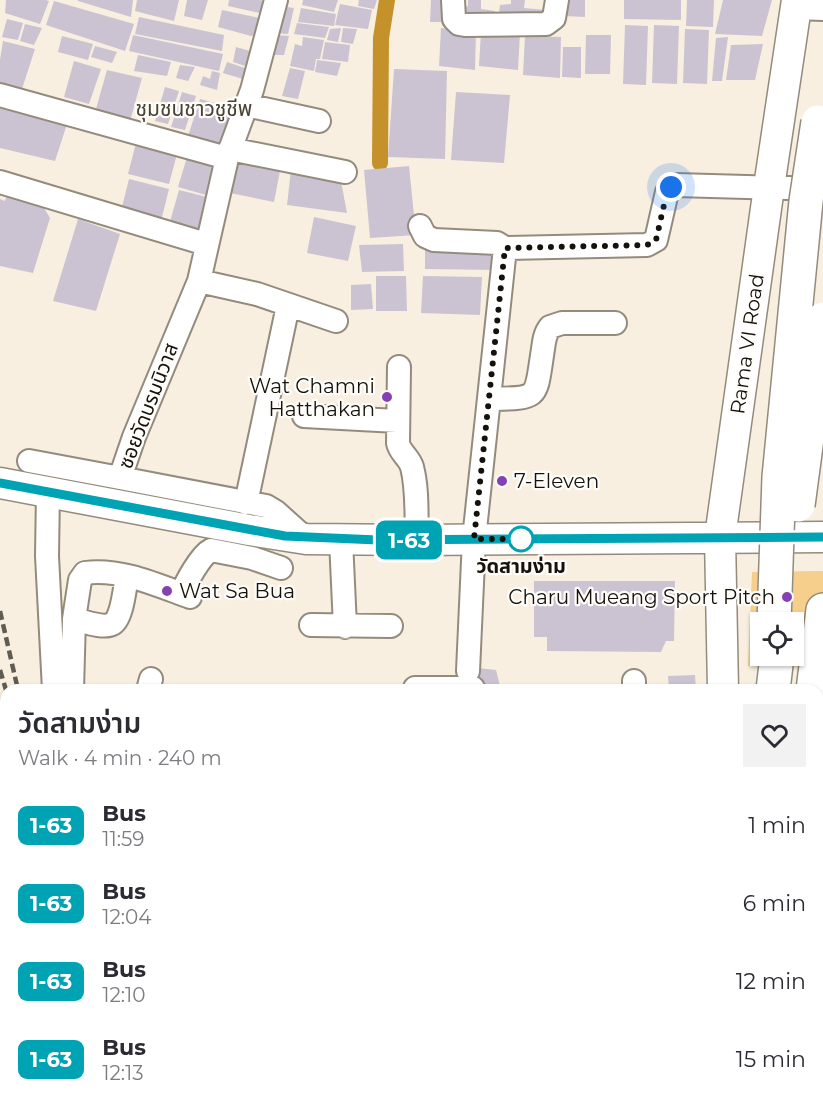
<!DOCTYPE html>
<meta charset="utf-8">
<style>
:root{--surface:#fff;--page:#f2f2f3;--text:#2b2b33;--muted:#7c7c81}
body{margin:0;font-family:Montserrat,"Noto Sans Thai",sans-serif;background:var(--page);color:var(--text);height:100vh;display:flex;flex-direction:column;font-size:22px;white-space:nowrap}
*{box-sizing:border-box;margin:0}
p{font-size:20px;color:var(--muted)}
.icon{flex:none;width:33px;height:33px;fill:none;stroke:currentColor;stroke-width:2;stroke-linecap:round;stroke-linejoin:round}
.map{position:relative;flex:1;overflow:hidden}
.sheet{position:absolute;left:0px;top:684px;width:824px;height:426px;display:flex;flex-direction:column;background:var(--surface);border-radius:18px 18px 0 0;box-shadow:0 2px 4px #0004}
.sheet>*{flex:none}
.badge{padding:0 12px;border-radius:9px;font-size:21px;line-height:39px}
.tools{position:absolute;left:750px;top:612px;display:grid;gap:12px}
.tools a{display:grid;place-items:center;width:54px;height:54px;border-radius:0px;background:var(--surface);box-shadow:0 2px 4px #0004;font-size:30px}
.you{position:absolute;width:30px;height:30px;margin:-15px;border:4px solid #fff;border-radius:50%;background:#1a73e8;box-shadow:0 0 0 9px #1a73e833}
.map>.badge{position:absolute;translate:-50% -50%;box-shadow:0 0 0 3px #fff}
.round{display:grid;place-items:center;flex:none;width:63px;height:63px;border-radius:0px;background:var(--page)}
.head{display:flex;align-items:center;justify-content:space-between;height:102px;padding:0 18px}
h1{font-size:28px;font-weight:600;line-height:45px}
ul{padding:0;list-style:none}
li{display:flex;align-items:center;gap:18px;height:78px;padding:0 18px}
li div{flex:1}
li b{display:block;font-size:22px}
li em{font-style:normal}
li .badge{min-width:66px;font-weight:700;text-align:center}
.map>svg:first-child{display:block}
.park{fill:url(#park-tufts)}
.pitch{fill:#f7cf8c;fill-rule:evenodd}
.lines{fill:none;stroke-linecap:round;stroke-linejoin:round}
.canal{stroke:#c4912b;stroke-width:16}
.building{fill:#cbc3d2}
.minor-casing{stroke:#938b7d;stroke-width:26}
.major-casing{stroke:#938b7d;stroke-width:33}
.highway-casing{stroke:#938b7d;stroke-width:36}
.minor{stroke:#fff;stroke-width:22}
.major{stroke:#fff;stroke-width:30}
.highway{stroke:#fff;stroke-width:33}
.rail{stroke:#615c53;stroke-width:4.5;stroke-dasharray:9 4.5;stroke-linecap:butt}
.highway-bridge-casing{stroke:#938b7d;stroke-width:36;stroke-linecap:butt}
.highway-bridge{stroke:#fff;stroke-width:33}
.line-casing{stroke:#fff;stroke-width:14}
.line{stroke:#00a3b4;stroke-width:9}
.walk{stroke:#15120d;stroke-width:6;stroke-dasharray:0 10.8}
.poi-dot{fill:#8441b5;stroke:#fffdfa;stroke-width:2}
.stop-dot{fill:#fff;stroke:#00a3b4;stroke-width:3}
.labels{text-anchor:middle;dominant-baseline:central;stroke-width:4.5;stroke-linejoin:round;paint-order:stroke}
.street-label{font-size:20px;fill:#15120d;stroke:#fffdfa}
.poi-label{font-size:20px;fill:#15120d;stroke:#fffdfa;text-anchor:end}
.stop-label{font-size:20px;font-weight:bold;fill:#15120d;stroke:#fffdfa}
.neighbourhood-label{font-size:21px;fill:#484135;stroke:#fffdfa}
</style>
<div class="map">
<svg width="823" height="1110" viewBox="0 0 823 1110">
<defs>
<pattern id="park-tufts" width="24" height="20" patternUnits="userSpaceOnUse" patternTransform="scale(1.5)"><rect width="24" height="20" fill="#f7cf8c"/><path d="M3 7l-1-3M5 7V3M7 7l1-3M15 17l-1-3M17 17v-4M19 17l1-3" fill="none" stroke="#d3b178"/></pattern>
</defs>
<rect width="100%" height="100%" fill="#f8efe0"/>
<path class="park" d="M823,798V858L818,859V799Z"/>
<path class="pitch" d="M823,571V667L748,666L752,572ZM760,622H794V656H760Z
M823,858V911H818V859Z"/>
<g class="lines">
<path class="canal" d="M380,163L381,38L387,0"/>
</g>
<path class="building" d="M6,0H46L49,1L40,24L5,13Z
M78,0H133L131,17L78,1Z
M137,0H179L174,21L135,11Z
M187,0H208L202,20L184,16Z
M229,0H260L265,1L260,13L228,6Z
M303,0H338L334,12L302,5Z
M359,0H377L374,9L358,6Z
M431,0H444V22H430Z
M468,0H481V9L495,11L493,19L459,18L458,9L468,6Z
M511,0H525L524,8L546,10L544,21L498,19L500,5L511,4Z
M564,0H585V17L563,16Z
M624,0H681V20L624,19Z
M687,0H714L713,27L686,26Z
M723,0H772L762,36L715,34Z
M54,1L134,24L125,51L46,25Z
M340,4L372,10L368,29L335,25Z
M279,6L294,8L288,34L272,33Z
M301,8L336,14L334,26L298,22Z
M222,10L264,19L260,34L251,36L218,27Z
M139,17L224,35L222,51L135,34Z
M7,19L23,23L18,40L2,37Z
M297,23L329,27L325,38L294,34Z
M25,24L42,28L34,45L20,41Z
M625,25L648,26L646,85L623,84Z
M654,25L679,26L677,84L652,83Z
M341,28L338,42L327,40L330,29Z
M343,28L357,29L353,44L341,42Z
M441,28L476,31L475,70L439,66Z
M685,29L709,30L707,84L683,83Z
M481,32L520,33L518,70L479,66Z
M133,35L223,54L219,71L129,51Z
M275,35L289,36L284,55H271Z
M586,35H611L610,74H585Z
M62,36L93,44L88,60L58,52Z
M525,36L561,37L560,78L523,75Z
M303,37L324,40L320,59H316L314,71L290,66L295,44L302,46Z
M728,37L722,81H712L716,38Z
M3,41L35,49L21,92L0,87V60Z
M325,42L350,45L348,62L322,59Z
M763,44L755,80H726L731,45Z
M95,46L117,52L112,63L91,57Z
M236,47L257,53L251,68L233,62Z
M563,47H581V78L562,77Z
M138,55L171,62L167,76L134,71Z
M317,60L341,63L337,76L315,72Z
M74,61L101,69L89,104L64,97Z
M227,62L248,69L243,79L223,73Z
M180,65L195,67L188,81L176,78Z
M290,68L305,71L298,99L282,96Z
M394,69L447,71L445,159L388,157Z
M107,70L142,78L129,125L94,116Z
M212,71L220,73L217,90L200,85L203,76L210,79Z
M165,87L179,91L168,124L155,121Z
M182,92L196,96L185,130L171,127Z
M456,92L510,95L504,163L451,160Z
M200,99L234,108L222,145L188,136Z
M0,104L68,121L55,161L0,148Z
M136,143L177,154L169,184L128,174Z
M187,157L222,166L213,197L178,187Z
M236,162L280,171L274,202L230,193Z
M409,166L416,235L370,238L364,170Z
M291,170L340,176L347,213L287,205Z
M129,179L169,189L161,221L121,211Z
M179,190L215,199L205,234L169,225Z
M8,191L40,201L50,218L33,273L0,266V199L5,201Z
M314,217L356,226L348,261L307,253Z
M78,219L120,234L96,311L53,301Z
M403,244L404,271L362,272L359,245Z
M425,245L499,246L498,270L425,269Z
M376,276H406L407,311H376Z
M423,276L482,277L480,315L421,313Z
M371,284L373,309L351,310V285Z
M534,581H675L674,641H666L661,652L547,651V637H534Z
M478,668L496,670L500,686L515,687L514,690H477Z
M695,675L696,690H669L668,676Z
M549,684H582V690H549Z
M618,687V690H590V688Z
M178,1104H240V1110H180Z
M355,1104H391V1110H354Z
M419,1104H606L668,1107V1110H419Z"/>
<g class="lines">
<g class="minor-casing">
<path id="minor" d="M276,0L252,90L227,158L199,281L134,437L120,478L266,506L276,512L306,539
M453,0L454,19L459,24L465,25L546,24L554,18L557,0
M796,8L823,9
M0,95L227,158
M246,105L319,121
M230,149L345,172
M0,182L206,244
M420,226L425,236L434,240L497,243L505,248L647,245L656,240L667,192L676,185L822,189
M199,281L257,294L336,321
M399,367L398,443C400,453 409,457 412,467C418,490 416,516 417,540
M489,399C541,398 535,400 543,349C544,341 545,333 550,327L562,323H615
M304,416L397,421
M29,461L120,478
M48,491L47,556L54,690
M246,503L286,315
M341,540L345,627
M182,594C185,583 201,555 211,550L252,558L281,568
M74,619L80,580L85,573C120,568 157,585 190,597
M311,625L391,626
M468,671L474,539L505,248
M415,688H473
M72,690L74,619C84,621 102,629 112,624C122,620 125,586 127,576
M148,690L151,679
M634,690V681
M818,786H823
M818,1076H823
M157,1104L159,1110
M670,1104L671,1110
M412,1110V1104"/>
</g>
<g class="major-casing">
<path id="major" d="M0,483L249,530L306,539L417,540L823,537
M723,690L720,537L769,187L797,0
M733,1104V1110"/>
</g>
<g class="highway-casing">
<path id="highway" d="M773,690L777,656
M813,690L823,610
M766,1104V1110
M805,1104V1110"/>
</g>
<use href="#minor" class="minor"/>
<use href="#major" class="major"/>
<use href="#highway" class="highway"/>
<path class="rail" d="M0,611L18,690
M0,670L6,690
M128,1104L129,1110
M139,1104L140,1110"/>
<g class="highway-bridge-casing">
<path id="highway-bridge" d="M798,505L823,319
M774,622L779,477L806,201L818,122"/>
</g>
<use href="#highway-bridge" class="highway-bridge"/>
</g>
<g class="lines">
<g class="line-casing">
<path id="line" d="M0,483L285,536L378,540L823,537"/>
</g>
<use href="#line" class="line"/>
<path class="walk" d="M521,539H528H474L505,248L647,245L656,240L667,192L671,187"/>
</g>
<g class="poi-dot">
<circle cx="387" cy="397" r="6"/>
<circle cx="502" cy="481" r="6"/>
<circle cx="167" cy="591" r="6"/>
<circle cx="787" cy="597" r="6"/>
</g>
<circle class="stop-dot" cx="521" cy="539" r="12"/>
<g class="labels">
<g class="street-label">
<text transform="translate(747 344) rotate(-82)">Rama VI Road</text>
<text transform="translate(148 406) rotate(-69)">ซอยวัดบรมนิวาส</text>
</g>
<g class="poi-label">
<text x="375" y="386">Wat Chamni<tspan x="375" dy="23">Hatthakan</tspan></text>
<text x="514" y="481" text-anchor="start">7-Eleven</text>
<text x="179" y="591" text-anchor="start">Wat Sa Bua</text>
<text x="775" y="597">Charu Mueang Sport Pitch</text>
</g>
<g class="stop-label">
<text x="521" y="566">วัดสามง่าม</text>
</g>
<g class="neighbourhood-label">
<text x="194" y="108">ชุมชนชาวชูชีพ</text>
</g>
</g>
</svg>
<div class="tools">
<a><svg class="icon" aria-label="locate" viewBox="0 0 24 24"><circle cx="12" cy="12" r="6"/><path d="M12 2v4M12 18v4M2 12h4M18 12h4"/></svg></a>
</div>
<div class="you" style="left:671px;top:187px"></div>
<b class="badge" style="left:409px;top:540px;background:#00a3b4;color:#fff">1-63</b>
<section class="sheet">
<div class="head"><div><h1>วัดสามง่าม</h1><p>Walk · 4 min · 240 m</p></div><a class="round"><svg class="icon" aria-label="heart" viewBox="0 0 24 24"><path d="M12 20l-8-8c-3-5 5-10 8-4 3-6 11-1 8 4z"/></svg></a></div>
<ul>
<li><span class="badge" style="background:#00a3b4;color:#fff">1-63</span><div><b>Bus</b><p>11:59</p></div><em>1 min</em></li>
<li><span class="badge" style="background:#00a3b4;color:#fff">1-63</span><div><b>Bus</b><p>12:04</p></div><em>6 min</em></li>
<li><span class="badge" style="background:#00a3b4;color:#fff">1-63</span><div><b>Bus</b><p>12:10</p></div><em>12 min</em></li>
<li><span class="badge" style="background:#00a3b4;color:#fff">1-63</span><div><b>Bus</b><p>12:13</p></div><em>15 min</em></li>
</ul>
</section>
</div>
